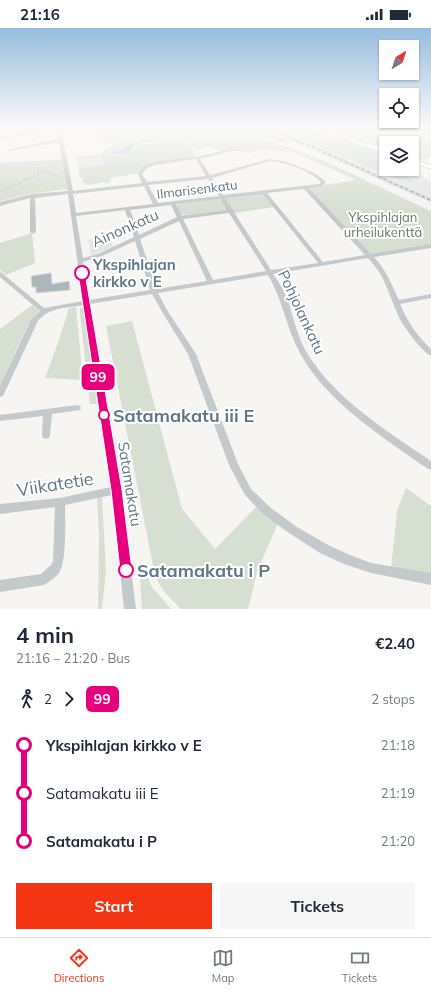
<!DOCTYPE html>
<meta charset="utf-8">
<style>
:root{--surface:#fff;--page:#f6f6f7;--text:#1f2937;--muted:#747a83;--line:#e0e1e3;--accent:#f43513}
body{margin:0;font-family:Mulish,sans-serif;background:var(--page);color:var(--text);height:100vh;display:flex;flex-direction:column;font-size:15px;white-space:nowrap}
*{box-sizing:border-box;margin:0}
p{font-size:13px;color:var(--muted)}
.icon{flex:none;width:22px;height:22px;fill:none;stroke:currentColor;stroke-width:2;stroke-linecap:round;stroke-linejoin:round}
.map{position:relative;height:581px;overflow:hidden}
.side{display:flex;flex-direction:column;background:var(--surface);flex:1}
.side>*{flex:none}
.badge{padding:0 8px;border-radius:6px;font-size:14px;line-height:26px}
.needle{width:26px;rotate:38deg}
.buttons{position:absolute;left:379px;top:12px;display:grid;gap:8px}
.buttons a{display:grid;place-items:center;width:40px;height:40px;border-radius:0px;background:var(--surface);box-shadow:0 1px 3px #0004;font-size:20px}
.map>.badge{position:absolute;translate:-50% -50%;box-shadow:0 0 0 2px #fff}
.legs{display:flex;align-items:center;gap:6px;height:44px;padding:0 16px;font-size:13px}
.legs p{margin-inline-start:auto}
.headline{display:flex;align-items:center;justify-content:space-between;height:68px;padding:0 16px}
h1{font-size:22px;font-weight:700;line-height:30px}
.primary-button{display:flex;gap:8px;margin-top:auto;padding:8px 16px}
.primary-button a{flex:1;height:46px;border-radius:0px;background:var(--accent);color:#fff;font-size:16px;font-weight:700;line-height:46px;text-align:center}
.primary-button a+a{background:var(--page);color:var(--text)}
ul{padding:0 16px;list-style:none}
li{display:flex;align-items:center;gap:14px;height:48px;font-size:15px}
li i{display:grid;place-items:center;width:6px;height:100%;margin:0 5px;background:currentColor}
li i::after{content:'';width:10px;height:10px;margin:-5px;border:3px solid;border-radius:50%;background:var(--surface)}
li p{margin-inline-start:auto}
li:first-child i{background:linear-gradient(#0000 50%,currentColor 0)}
li:last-child i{background:linear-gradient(currentColor 50%,#0000 0)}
.status{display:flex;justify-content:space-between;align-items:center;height:28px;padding:0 20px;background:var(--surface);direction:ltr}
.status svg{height:11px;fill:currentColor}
.menu{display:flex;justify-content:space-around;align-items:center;height:56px;border-top:1px solid var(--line);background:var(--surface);font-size:11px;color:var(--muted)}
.menu a{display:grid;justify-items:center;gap:2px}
.menu .on{color:var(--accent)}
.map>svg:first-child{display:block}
.built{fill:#e6e7e4}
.green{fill:#d7ded2;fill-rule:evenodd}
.water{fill:#bdcbcf}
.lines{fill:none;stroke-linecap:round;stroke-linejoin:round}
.stream{stroke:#bdcbcf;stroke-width:1}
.building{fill:#adb7bb;stroke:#d7d6d4}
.major-casing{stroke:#b7bcbf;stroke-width:1}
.minor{fill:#c4c9cb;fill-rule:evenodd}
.major{fill:#fff;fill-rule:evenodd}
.rail-casing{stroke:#a4abb0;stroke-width:2}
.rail{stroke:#fff;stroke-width:1;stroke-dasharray:3;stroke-linecap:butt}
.line-1{fill:#e6007e;stroke:#fff}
.stop-1-dot{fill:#fff;stroke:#e6007e;stroke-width:2}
.labels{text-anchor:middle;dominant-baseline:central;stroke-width:4;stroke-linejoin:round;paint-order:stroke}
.far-street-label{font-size:13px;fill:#617885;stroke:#fff}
.far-park-label{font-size:13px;fill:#687c61;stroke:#fff}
.street-label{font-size:15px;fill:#617885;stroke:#fff}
.stop-label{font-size:15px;font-weight:bold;fill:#617885;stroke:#fff;text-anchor:start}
.near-stop-label{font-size:18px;font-weight:bold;fill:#617885;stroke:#fff;text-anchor:start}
.near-street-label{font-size:18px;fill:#617885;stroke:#fff}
</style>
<div class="status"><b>21:16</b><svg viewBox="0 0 49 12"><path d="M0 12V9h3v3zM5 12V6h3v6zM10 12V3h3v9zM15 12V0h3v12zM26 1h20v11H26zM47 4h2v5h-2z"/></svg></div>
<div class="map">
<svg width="431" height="581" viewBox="0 0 431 581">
<rect width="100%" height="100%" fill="#f6f5f1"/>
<path class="built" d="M257,100H274L397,151L412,153L401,141H412V133L415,139L427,151L431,152V175L306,119Z
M389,100H415L411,106L416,114L412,115H387L386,105Z
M100,129L103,137L78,140L76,131Z
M111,209L113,219L91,228L88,212Z"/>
<path class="green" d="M85,100H184L185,105L196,130C182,132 144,131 139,145L110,150L111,153L109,154V155L105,156V154L88,157L83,154V149L80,150L78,140L103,137L101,129L76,131L74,129L101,127L106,121L115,117ZM147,109H150L156,114L151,116H139L133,123L125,126L109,127L106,126L112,123L125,121L123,119L134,114L145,112Z
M187,100C274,100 353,148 431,183V217L372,227L310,161L311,159L356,152L293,124L263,122L248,125L241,121L220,124L212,119L195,123L187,105Z
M214,100H257L290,112L282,115L257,108Z
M274,100H307L386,127V141H401L413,153L412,155L397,151Z
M325,100H389L386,105V121Z
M415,100H431V128L423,133L412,127V115L416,113L411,106Z
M64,131L68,161L29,166L0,173V135Z
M263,165L274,179L234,185L225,171L227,169Z
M218,171L222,172L228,182L187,189L181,186L177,177L180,175Z
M32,205L35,235L6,247L0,242V215Z
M32,277L39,283L28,297L0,356V301Z
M76,279L83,352L45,350L58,315L69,280Z
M84,279L97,376H90L80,286V280Z
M132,293L182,481L215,521L257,478L278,495L258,541L248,581H181L163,562L157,552L154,543L106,298Z
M406,460L431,478V547L391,541L397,483Z
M102,468L106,543L102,581H98L99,507L97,470Z
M147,547L151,558L171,581H142L140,549Z"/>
<path class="water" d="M147,110L155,114L139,115L134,118L131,123L125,126H107L112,124L126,121L124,119L133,114L146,112Z"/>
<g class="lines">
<path class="stream" d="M0,163L39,147L38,142L61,149"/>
</g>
<path class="building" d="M51,245L52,256L69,253L70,262L36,265V259H32L31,248Z"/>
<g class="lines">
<g class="major-casing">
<path id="major" d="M313,100H321L386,122V126Z
M412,131L431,137V141L412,135Z"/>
</g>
<path class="minor" d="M55,100H59L64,116L73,163L142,155L138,146C140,142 142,139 146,137C161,131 179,131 195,129C211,127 226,119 242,121V123H232L200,131L210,147L270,131L284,133L300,139L316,146L326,154L322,158L309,160L371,226L431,216V220L374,229C386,242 392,257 399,272L431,266V270L400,276C407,293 418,309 431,321V328C422,324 402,297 398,287C393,276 389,264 384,253C380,244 374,237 368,230L273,246C280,255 285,265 289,276C294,292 298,310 307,325C335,371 387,403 431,433V442L428,441C384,410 326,374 300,325C286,300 283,272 268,247L158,265L167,282L196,326L238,436L251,461L271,480L297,499L328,517L350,527L371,535L431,545V557L371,545L344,536L320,525L289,505L263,486L245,467L229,437L188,326L161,282L152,266L90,276L121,462L136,581H124L112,467L65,477C65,493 67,534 59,545C55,550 49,554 44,557L0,564V552L41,546L51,537L53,533L55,479L0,486V476L60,470L111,459L84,277C67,280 49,279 38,293L4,366L3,368L0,369V357L31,292L40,283L0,249V244L2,245L44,280L83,273L68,166L35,170L36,204L33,206L30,204V170L0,178V174L32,166L68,163L59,114L10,123L8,122L58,111L56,102L22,107L0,112V110L22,105ZM196,131L206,148L147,154L142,146L147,140L154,137ZM270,133C287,135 309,142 321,154L319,156L223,167L212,150ZM208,151L219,168L158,175L148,157ZM144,158L153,176L76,185L73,166ZM304,161L365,227L323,234L267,165ZM263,166L318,235L271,242L225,170ZM220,171L227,182L182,188L176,176ZM171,177L177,189L139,207L130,182ZM125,182L134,209L98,226L83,230L76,188ZM229,185L266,243L213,252L183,191ZM179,193L207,253L157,261L140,211ZM135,213L150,262L89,272L83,234L102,228Z
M77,377L80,378L81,380L80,382L52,386L50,407L49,410L46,411L43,410L42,407L43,388L0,393V387Z"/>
<use href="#major" class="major"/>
<g class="rail-casing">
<path id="rail" d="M265,100L310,118L431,172"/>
</g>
<use href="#rail" class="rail"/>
</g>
<linearGradient id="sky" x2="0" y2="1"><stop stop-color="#97bdde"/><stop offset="0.55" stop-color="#fbfaf9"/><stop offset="1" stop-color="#fbfaf9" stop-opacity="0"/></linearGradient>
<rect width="431" height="181" fill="url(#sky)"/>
<path class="line-1" d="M82,243L85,245L122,462L132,542L130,546L126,548L122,546L120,542L111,462L78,245Z"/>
<g class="stop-1-dot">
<circle cx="82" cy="245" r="7"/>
<circle cx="104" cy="387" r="5"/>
<circle cx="126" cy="542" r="7"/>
</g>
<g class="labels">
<g class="far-street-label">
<text transform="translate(197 161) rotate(-7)">Ilmarisenkatu</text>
</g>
<g class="far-park-label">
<text x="383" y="189">Ykspihlajan<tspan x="383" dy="15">urheilukenttä</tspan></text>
</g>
<g class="street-label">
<text transform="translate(125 200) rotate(-24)">Ainonkatu</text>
<text transform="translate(302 284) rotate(65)">Pohjolankatu</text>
<text transform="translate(130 456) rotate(81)">Satamakatu</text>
</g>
<g class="stop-label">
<text x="93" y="236">Ykspihlajan<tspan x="93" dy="17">kirkko v E</tspan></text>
</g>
<g class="near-stop-label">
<text x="113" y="387">Satamakatu iii E</text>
<text x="137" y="542">Satamakatu i P</text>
</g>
<g class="near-street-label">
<text transform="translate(55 456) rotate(-9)">Viikatetie</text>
</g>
</g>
</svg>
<div class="buttons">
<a><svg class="needle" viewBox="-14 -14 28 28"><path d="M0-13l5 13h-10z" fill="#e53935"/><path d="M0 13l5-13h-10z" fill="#747a83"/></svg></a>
<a><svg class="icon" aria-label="locate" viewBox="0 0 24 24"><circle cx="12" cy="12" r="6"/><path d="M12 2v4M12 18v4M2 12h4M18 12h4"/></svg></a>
<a><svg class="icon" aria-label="layers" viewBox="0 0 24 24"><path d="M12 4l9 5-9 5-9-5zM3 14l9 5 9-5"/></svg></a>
</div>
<b class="badge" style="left:98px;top:349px;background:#e6007e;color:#fff">99</b>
</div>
<section class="side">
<div class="headline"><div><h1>4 min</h1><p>21:16 – 21:20 · Bus</p></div><b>€2.40</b></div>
<div class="legs"><svg class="icon" aria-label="walk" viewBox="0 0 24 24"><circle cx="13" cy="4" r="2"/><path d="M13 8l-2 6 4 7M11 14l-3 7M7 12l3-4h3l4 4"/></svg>2<svg class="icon" aria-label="forward" viewBox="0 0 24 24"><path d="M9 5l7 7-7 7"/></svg><b class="badge" style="background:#e6007e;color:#fff">99</b><p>2 stops</p></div>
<ul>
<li><i style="color:#e6007e"></i><b>Ykspihlajan kirkko v E</b><p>21:18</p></li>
<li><i style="color:#e6007e"></i><span>Satamakatu iii E</span><p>21:19</p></li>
<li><i style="color:#e6007e"></i><b>Satamakatu i P</b><p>21:20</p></li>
</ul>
<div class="primary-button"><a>Start</a><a>Tickets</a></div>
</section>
<nav class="menu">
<a class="on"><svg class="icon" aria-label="directions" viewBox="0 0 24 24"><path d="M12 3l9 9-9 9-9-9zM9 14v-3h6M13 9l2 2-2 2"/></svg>Directions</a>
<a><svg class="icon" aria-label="map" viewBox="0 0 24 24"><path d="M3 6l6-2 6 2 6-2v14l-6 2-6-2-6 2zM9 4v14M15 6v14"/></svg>Map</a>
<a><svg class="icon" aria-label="tickets" viewBox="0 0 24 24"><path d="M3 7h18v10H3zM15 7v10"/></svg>Tickets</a>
</nav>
